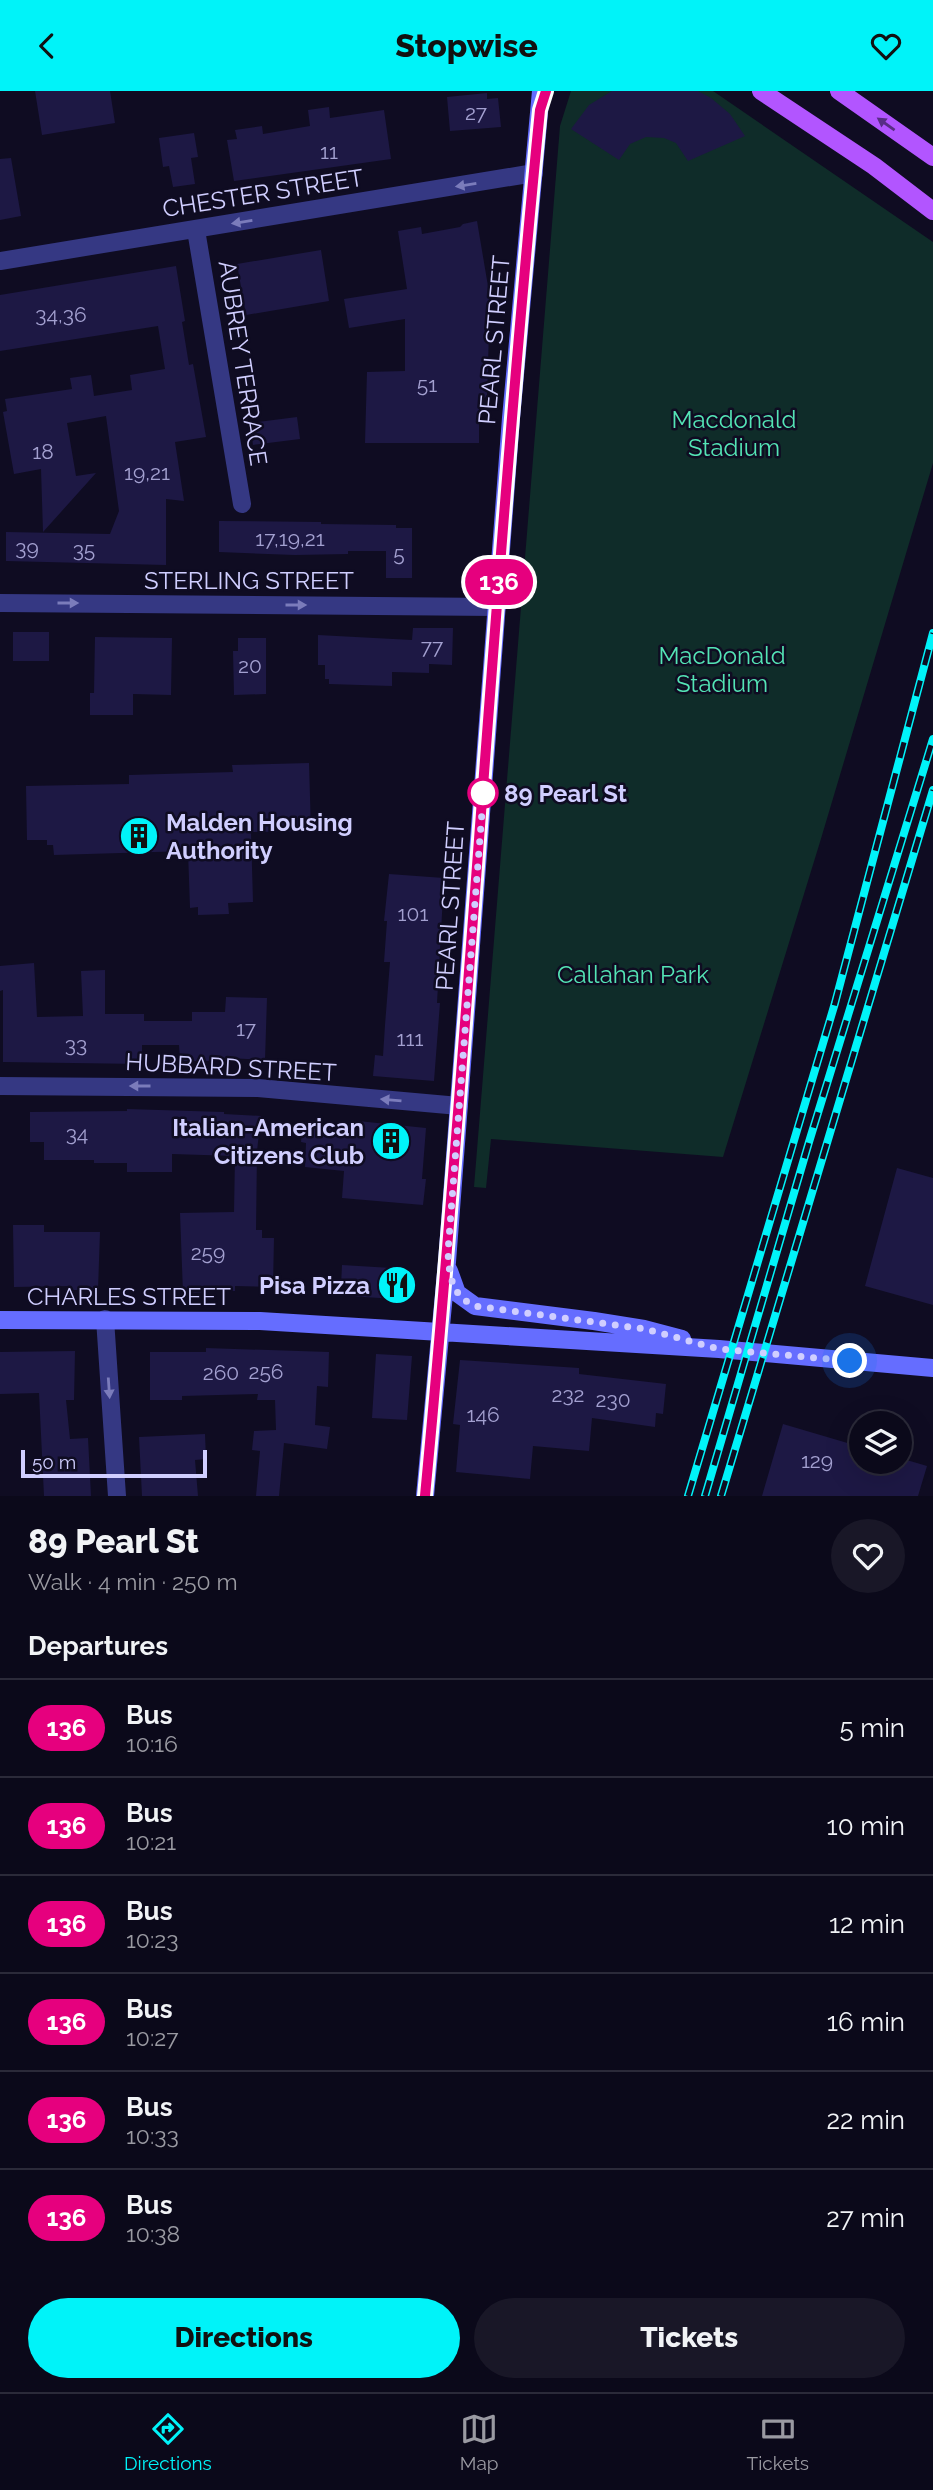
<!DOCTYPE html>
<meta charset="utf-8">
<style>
:root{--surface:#0b091a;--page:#191727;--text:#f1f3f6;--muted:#9a9aa2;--line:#2b2a39;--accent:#00f3f9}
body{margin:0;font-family:Raleway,sans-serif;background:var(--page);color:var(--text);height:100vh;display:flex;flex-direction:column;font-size:26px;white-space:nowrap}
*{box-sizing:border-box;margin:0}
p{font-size:23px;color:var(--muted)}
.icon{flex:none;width:38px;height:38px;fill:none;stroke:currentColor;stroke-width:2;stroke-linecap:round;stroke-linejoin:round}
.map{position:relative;height:1405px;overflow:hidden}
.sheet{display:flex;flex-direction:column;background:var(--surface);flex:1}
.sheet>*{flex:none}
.badge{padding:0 14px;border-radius:23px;font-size:24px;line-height:46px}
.fabs{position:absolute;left:849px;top:1320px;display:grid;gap:14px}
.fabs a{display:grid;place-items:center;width:63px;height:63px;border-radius:50%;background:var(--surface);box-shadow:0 7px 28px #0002,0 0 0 2px var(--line);font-size:35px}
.scale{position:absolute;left:21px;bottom:18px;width:186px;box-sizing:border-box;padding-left:7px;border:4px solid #d0ceff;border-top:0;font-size:19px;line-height:24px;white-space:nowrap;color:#d0ceff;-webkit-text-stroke:5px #0f0c22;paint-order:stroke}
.you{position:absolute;width:35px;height:35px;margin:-18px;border:5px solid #fff;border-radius:50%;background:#1a73e8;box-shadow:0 0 0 10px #1a73e833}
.map>.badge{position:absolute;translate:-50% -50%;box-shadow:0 0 0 4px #fff}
h2{padding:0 28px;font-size:26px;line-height:63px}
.round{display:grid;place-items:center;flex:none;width:74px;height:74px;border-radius:37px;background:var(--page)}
.overview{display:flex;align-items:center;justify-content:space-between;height:119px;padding:0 28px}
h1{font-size:33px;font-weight:800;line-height:52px}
.cta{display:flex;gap:14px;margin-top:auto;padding:14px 28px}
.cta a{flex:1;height:80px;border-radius:42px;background:var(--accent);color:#111;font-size:28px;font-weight:800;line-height:80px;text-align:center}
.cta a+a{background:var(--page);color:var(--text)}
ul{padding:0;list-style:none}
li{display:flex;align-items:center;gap:21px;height:98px;padding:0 28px;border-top:2px solid var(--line)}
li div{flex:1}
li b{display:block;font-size:26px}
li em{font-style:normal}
li .badge{min-width:77px;font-weight:700;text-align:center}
header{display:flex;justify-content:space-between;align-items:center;height:91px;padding:0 28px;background:var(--accent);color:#111;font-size:32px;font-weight:800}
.tabs{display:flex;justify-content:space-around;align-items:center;height:98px;border-top:2px solid var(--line);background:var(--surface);font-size:19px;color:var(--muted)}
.tabs a{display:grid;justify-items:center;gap:4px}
.tabs .on{color:var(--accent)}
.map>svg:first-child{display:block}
.green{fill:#0f2c29}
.building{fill:#1d1844}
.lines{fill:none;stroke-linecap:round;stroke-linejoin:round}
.street{stroke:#353883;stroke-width:18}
.secondary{stroke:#656dff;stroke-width:18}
.primary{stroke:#b255ff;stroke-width:18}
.rail-casing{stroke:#00f3f9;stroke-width:8}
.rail{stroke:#0f0c22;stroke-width:5;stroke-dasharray:16;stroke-linecap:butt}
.oneway{fill:#582d85}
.oneway2{fill:#7b7cbb}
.line-casing{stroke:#fff;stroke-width:16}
.line{stroke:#e6007e;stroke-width:10}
.walk{stroke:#d0ceff;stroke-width:7;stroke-dasharray:0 12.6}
.stop-dot{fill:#fff;stroke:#e6007e;stroke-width:3.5}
.labels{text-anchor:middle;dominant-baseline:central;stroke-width:5;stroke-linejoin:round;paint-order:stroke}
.number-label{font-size:21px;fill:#a3a0d0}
.street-label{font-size:24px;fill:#d0ceff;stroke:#0f0c22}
.park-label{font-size:24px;fill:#54e4b5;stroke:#0f0c22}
.stop-label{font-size:24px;font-weight:bold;fill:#d0ceff;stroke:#0f0c22;text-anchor:start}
.poi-label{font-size:24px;font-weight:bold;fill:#d0ceff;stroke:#0f0c22;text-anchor:end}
</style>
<header><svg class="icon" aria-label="back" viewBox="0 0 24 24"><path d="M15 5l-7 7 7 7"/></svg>Stopwise<svg class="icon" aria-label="heart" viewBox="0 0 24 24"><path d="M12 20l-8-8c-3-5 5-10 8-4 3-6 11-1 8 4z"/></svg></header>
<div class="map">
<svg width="933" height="1405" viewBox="0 0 933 1405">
<rect width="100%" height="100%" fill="#0f0c22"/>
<path class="green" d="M571,0H713L933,151V372L820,751L723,1066L491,1048L486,1097L474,1096L560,35Z"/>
<path class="building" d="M35,0H110L115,32L42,44Z
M612,0H698L711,7L730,23L745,45L688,70L676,52L664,47L646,46L630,53L619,69L571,38L589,14Z
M487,2V8L498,7L501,36L450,40L447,6Z
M329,16L330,27L384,19L391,68L234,90L227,49L237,48L235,39L262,35L263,43L310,35L308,19Z
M194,42L198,66L191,67L195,93L173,96L169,75L163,76L159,47Z
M11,67L21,125L0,129V68Z
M477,130L490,207L487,306L479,308V352H365L367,281L405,280V228L349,237L344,208L407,198L398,140L421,136L422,143L460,136L463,133Z
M321,159L329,210L246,224L237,173Z
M176,175L185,230L182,231L189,274L193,273L206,346L175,351L184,410L166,408V474L6,470V441L110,443L119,420L106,325L67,332L76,385L96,382L43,441L41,378L14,383L3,321L7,320L5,308L72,298L70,287L91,284L94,305L132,299L130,284L165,278L158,235L0,260V204Z
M297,326L300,348L253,354L250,332Z
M219,430L321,431V433L396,434V437H412V487H386V460H348V463L295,464L219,461Z
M413,537H453L452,574L429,573V582L392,581V595L329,593V588H325V574H318V544L412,549Z
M13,541H49V570H13Z
M95,546L172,547L171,604L133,603V624H90V602H94Z
M238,547H266V603L234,604L233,560H238Z
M309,672L311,740L251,741L253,811L228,812L229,823L198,824V816L190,817L188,760L54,764L53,754H47V749H27L26,695L129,693V684L233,681L232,674Z
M389,783L444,787L437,912H440L434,990L373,985L375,964L383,965L385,934L390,871H384L387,830H384Z
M34,872L37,926L83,925L81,880L105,879V923H144V930H192V921H225L226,906L267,907L265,969L211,966V970H180L179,954H142V973L3,971V899L0,900V875Z
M127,1018L224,1021V1023L261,1025L257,1060L256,1139H262V1147H274L273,1196L235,1195V1200L183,1202L180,1122L234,1121L235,1065L172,1063V1081H127V1072H94V1069H44V1051H30V1021L127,1020Z
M358,1030L426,1037L422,1088H426L423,1114L342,1107L344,1080L305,1076L306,1052L301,1051L303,1031L358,1036Z
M897,1077L933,1087V1214L865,1195Z
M13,1134H44V1141H100L98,1199H71V1195L14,1196Z
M342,1174L408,1178V1182H411L410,1209L349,1205L350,1195H341Z
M206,1257L329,1261L328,1296L317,1295L315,1334L330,1336L327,1358L284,1352L279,1405H256L260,1360L252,1359L254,1340L276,1339L275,1309H257L258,1303L182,1305V1309H150V1261H206Z
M75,1260L74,1309H66L70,1348L88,1347L91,1405H44L39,1302L0,1303V1261Z
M376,1263L412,1265L407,1329L372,1327Z
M460,1269L579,1277V1283L666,1293L663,1323L656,1322L655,1336L592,1327L589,1360L533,1355L530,1388L456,1381L460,1334L453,1333Z
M783,1333L861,1356V1370H910L927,1375L918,1405H762Z
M205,1343L206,1368L195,1369L198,1405H142L139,1346Z"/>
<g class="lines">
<path class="street" d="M196,139L242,413
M0,170L534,82
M0,512L497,516
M0,995L258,997L459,1015
M105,1228L117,1405"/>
<path class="secondary" d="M449,1180L457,1202L475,1215L594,1230L644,1238L682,1248
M0,1229L260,1230L719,1258L933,1277
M425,1405L447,1171L511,327L541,0"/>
<path class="primary" d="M761,0L874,75L933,120
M839,0L933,66"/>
<g class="rail-casing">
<path id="rail" d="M688,1405L835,912L933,542
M705,1405L809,1051L933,648
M721,1405L933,699"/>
</g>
<use href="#rail" class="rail"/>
</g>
<defs><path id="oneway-solid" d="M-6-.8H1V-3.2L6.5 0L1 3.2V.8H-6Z" transform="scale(1.75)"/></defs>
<use class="oneway" href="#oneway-solid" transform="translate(886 33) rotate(-145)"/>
<g class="oneway2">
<use href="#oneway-solid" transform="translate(466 94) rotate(171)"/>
<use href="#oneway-solid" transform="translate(242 131) rotate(171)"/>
<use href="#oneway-solid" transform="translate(68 512)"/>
<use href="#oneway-solid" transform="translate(296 514)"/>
<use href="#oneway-solid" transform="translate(140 995) rotate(180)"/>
<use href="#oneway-solid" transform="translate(391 1009) rotate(-175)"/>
<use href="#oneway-solid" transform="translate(109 1297) rotate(86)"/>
</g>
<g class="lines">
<g class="line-casing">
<path id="line" d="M425,1405C469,944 494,480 540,19L546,0"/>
</g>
<use href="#line" class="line"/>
<path class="walk" d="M483,702L484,695L448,1160C449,1183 451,1205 475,1215L645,1238L719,1258L850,1270"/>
</g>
<defs>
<g id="building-disc" transform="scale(2.0125)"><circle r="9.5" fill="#00f3f9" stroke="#0f0c22"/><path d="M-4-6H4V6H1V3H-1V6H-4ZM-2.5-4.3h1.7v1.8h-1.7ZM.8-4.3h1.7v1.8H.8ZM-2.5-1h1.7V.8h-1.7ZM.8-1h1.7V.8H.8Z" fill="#111"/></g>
<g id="restaurant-disc" transform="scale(2.0125)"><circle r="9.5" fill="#00f3f9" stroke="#0f0c22"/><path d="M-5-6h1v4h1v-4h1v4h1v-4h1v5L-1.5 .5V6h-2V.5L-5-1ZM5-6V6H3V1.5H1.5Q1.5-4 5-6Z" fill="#111"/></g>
</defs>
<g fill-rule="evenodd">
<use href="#building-disc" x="139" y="745"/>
<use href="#building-disc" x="391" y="1050"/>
<use href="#restaurant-disc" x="397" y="1194"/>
</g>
<circle class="stop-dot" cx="483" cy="702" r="14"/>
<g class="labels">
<g class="number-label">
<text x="476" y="21">27</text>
<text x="329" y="60">11</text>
<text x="61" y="223">34,36</text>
<text x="427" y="293">51</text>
<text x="43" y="360">18</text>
<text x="147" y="381">19,21</text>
<text x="290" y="447">17,19,21</text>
<text x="27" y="456">39</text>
<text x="84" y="458">35</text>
<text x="399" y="462">5</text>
<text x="432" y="555">77</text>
<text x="250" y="574">20</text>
<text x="413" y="822">101</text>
<text x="246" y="937">17</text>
<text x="410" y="947">111</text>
<text x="76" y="953">33</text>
<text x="77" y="1042">34</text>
<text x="208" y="1161">259</text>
<text x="266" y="1280">256</text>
<text x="221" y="1281">260</text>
<text x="568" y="1303">232</text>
<text x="613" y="1308">230</text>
<text x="483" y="1323">146</text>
<text x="817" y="1369">129</text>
</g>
<g class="street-label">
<text transform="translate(263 102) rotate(-9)">CHESTER STREET</text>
<text transform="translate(494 249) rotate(-85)">PEARL STREET</text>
<text transform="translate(243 272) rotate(81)">AUBREY TERRACE</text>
<text x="249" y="489">STERLING STREET</text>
<text transform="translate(450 815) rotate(-86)">PEARL STREET</text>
<text transform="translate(231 976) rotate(3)">HUBBARD STREET</text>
<text x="129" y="1205">CHARLES STREET</text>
</g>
<g class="park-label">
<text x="734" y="328">Macdonald<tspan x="734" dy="28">Stadium</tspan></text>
<text x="722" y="564">MacDonald<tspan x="722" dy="28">Stadium</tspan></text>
<text x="633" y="883">Callahan Park</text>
</g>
<g class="stop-label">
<text x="504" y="702">89 Pearl St</text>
</g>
<g class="poi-label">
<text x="166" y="731" text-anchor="start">Malden Housing<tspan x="166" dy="28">Authority</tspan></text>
<text x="364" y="1036">Italian-American<tspan x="364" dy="28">Citizens Club</tspan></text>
<text x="370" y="1194">Pisa Pizza</text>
</g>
</g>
</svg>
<div class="fabs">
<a><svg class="icon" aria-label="layers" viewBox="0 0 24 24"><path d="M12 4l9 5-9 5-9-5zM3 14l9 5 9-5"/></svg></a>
</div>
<div class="scale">50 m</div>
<div class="you" style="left:850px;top:1270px"></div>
<b class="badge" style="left:499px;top:491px;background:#e6007e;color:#fff">136</b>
</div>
<section class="sheet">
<div class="overview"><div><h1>89 Pearl St</h1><p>Walk · 4 min · 250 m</p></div><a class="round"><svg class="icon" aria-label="heart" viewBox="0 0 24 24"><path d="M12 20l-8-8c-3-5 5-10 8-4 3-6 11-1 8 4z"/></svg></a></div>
<h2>Departures</h2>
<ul>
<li><span class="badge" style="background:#e6007e;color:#fff">136</span><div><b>Bus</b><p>10:16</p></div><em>5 min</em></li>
<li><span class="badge" style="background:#e6007e;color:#fff">136</span><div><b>Bus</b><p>10:21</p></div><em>10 min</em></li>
<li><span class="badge" style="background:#e6007e;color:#fff">136</span><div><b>Bus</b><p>10:23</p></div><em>12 min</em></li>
<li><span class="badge" style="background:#e6007e;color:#fff">136</span><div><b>Bus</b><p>10:27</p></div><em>16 min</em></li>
<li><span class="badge" style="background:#e6007e;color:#fff">136</span><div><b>Bus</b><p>10:33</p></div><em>22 min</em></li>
<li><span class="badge" style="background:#e6007e;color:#fff">136</span><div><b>Bus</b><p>10:38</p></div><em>27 min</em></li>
</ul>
<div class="cta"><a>Directions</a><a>Tickets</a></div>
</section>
<nav class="tabs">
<a class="on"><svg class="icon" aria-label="directions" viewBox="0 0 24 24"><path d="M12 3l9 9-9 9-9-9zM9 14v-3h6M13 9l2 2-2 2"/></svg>Directions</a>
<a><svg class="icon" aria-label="map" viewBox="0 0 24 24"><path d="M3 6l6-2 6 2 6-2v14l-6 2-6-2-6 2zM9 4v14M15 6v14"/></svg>Map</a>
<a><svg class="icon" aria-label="tickets" viewBox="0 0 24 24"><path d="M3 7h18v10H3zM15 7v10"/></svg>Tickets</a>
</nav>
